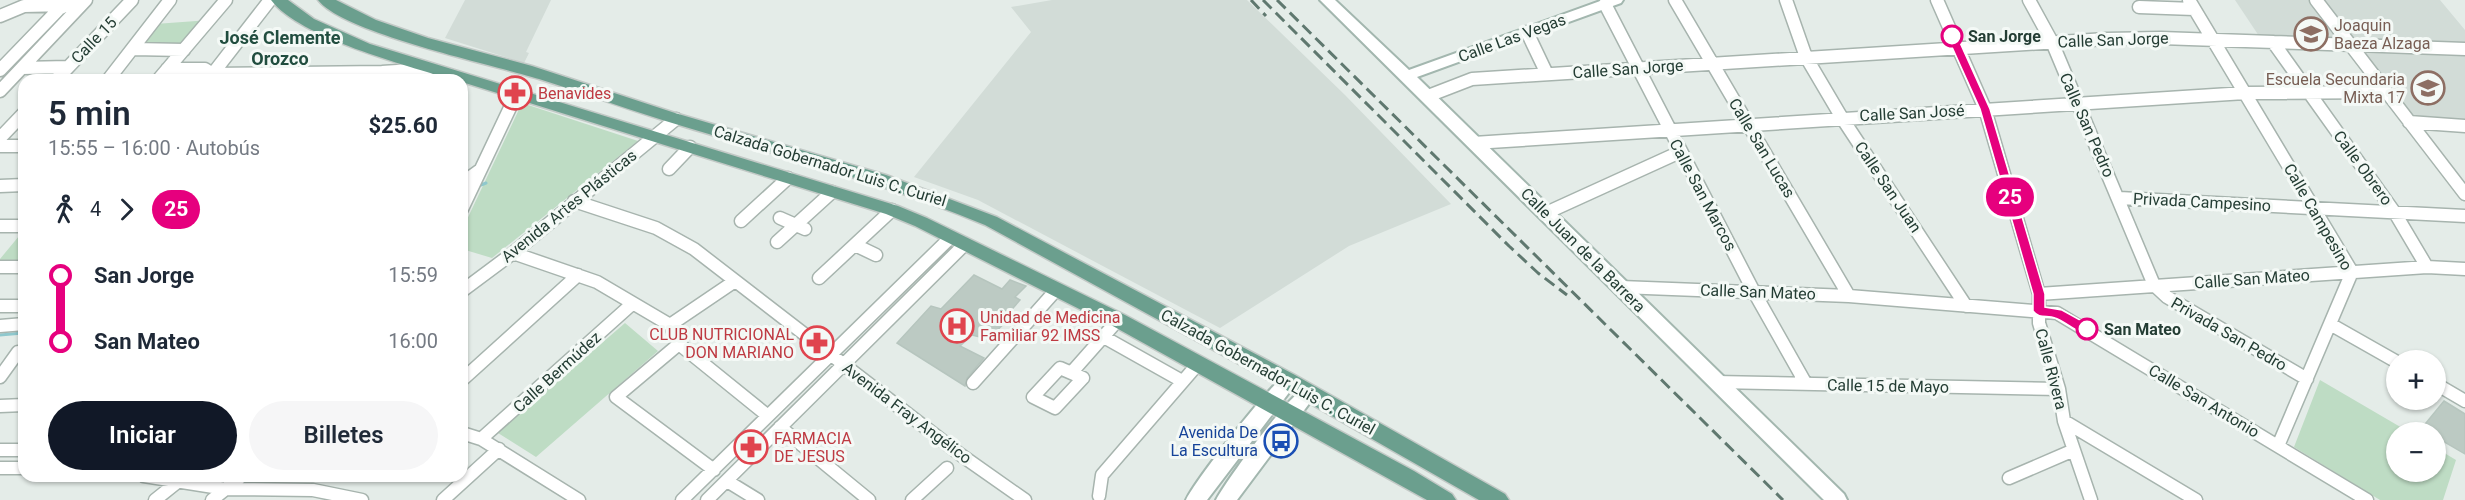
<!DOCTYPE html>
<html lang="es">
<meta charset="utf-8">
<style>
:root{--surface:#fff;--page:#f6f6f7;--text:#1f2937;--muted:#747a83;--accent:#111827}
body{margin:0;font-family:Roboto,sans-serif;background:var(--page);color:var(--text);height:100vh;display:flex;flex-direction:column;font-size:22px;white-space:nowrap}
*{box-sizing:border-box;margin:0}
p{font-size:20px;color:var(--muted)}
.icon{flex:none;width:33px;height:33px;fill:none;stroke:currentColor;stroke-width:2;stroke-linecap:round;stroke-linejoin:round}
.map{position:relative;flex:1;overflow:hidden}
.panel{position:absolute;left:18px;top:74px;width:450px;height:408px;display:flex;flex-direction:column;background:var(--surface);border-radius:18px;box-shadow:0 2px 4px #0004}
.panel>*{flex:none}
.badge{padding:0 12px;border-radius:20px;font-size:21px;line-height:39px}
.buttons{position:absolute;left:2386px;top:350px;display:grid;gap:12px}
.buttons a{display:grid;place-items:center;width:60px;height:60px;border-radius:50%;background:var(--surface);box-shadow:0 2px 4px #0004;font-size:30px}
.map>.badge{position:absolute;translate:-50% -50%;box-shadow:0 0 0 3px #fff}
.legs{display:flex;align-items:center;gap:9px;height:66px;padding:0 30px;font-size:20px}
.legs p{margin-inline-start:auto}
.head{display:flex;align-items:center;justify-content:space-between;height:102px;padding:0 30px}
h1{font-size:33px;font-weight:600;line-height:45px}
.cta{display:flex;gap:12px;margin-top:auto;padding:12px 30px}
.cta a{flex:1;height:69px;border-radius:36px;background:var(--accent);color:#fff;font-size:24px;font-weight:600;line-height:69px;text-align:center}
.cta a+a{background:var(--page);color:var(--text)}
ul{padding:0 30px;list-style:none}
li{display:flex;align-items:center;gap:21px;height:66px;font-size:22px}
li i{display:grid;place-items:center;width:9px;height:100%;margin:0 8px;background:currentColor}
li i::after{content:'';width:15px;height:15px;margin:-8px;border:4px solid;border-radius:50%;background:var(--surface)}
li p{margin-inline-start:auto}
li:first-child i{background:linear-gradient(#0000 50%,currentColor 0)}
li:last-child i{background:linear-gradient(currentColor 50%,#0000 0)}
.map>svg:first-child{display:block}
.built{fill:#d2dcd7}
.green{fill:#bedcc4}
.lines{fill:none;stroke-linecap:round;stroke-linejoin:round}
.stream{stroke:#8fc8cd;stroke-width:3}
.building{fill:#bccac3;stroke:#b6c5be;stroke-width:1.5}
.street-casing{stroke:#a7b4ae;stroke-width:15}
.secondary-casing{stroke:#a3b7af;stroke-width:4}
.primary-casing{stroke:#c2c9c6;stroke-width:3}
.street{stroke:#fff;stroke-width:12}
.secondary{fill:#fff;fill-rule:evenodd}
.primary{fill:#6b9f8e;fill-rule:evenodd}
.rail{stroke:#5f786f;stroke-width:3;stroke-dasharray:12 6;stroke-linecap:butt}
.line-1{fill:#e6007e;stroke:#fff;stroke-width:1.5}
.stop-1-dot{fill:#fff;stroke:#e6007e;stroke-width:3}
.labels{text-anchor:middle;dominant-baseline:central;stroke-width:6;stroke-linejoin:round;paint-order:stroke}
.education-label{font-size:16px;fill:#785e54;stroke:#f4f9f6;text-anchor:start}
.stop-label{font-size:16px;font-weight:bold;fill:#243d34;stroke:#f4f9f6;text-anchor:start}
.street-label{font-size:16px;fill:#243d34;stroke:#f4f9f6}
.health-label{font-size:16px;fill:#be3a42;stroke:#f4f9f6;text-anchor:start}
.transit-label{font-size:16px;fill:#164399;stroke:#f4f9f6;text-anchor:end}
.neighbourhood-label{font-size:18px;font-weight:bold;fill:#214d3f;stroke:#f4f9f6}
</style>
<div class="map">
<svg width="2465" height="500" viewBox="0 0 2465 500">
<rect width="100%" height="100%" fill="#e4ece8"/>
<path class="built" d="M465,0H551L526,52L529,53L524,63L445,38Z
M1052,0H1247L1345,95L1451,204L1349,246L1220,328L978,200L914,177L1031,32L1011,7Z
M2235,0H2311L2342,41L2261,39Z
M2321,0H2440L2465,30V44L2353,42Z
M2362,51L2465,55V126L2417,122Z"/>
<path class="green" d="M210,20L184,50L134,51L155,24Z
M522,103L638,141L492,258L462,249V230Z
M24,230V267H0V259Z
M625,323L658,351L536,457L498,433Z
M2320,380L2409,432H2397V471H2436V448L2456,460L2443,500H2380L2294,447Z"/>
<g class="lines">
<path class="stream" d="M481,185L486,183
M0,335L23,333"/>
</g>
<path class="building" d="M974,275L1002,289L1010,280L1026,286L1015,297L1020,300L1007,315L1010,318L988,339L972,335L960,346L984,358L967,378L965,386L897,343L931,306L941,309Z
M2444,401L2465,414V454L2436,437V432H2426L2421,429Z"/>
<g class="lines">
<g class="street-casing">
<path id="street" d="M1675,0L1849,296
M1786,0L1806,57L1842,118L1966,306
M1937,0L1985,109L2039,294V323L2059,389L2064,421L2091,500
M2029,0L2052,42L2154,285L2167,297L2307,379
M2189,0L2352,272L2278,446
M2316,0L2465,194
M1605,4L1754,292L1806,384
M2139,7L2194,9
M0,16L24,6L66,5
M1527,32L1547,74
M2273,42L2395,213L2427,267
M133,49L184,50
M22,68L68,67
M167,69H205L213,74L382,72L428,69
M0,70L59,9L77,0
M211,76L270,0
M56,80L132,0
M108,80L170,0
M158,80L226,0
M0,91L86,0
M1428,96L1472,79L2106,39L2161,38L2465,49
M2409,122L2465,126
M0,138L24,113
M1474,143L2245,93L2386,92
M0,146H24
M669,169L690,147
M462,183L480,170
M0,186L24,185
M2119,198L2465,216
M574,201L656,228L694,249L961,455L1025,500
M462,209L517,93
M1546,213L1680,152
M780,218L805,229
M741,221L788,178
M0,226H24
M777,242L832,192
M855,245L876,255
M513,253L597,282L670,325L679,344L768,416
M0,267H24
M819,278L892,210
M1621,287L1849,296L2057,313L2367,500
M462,291L513,253L676,119
M2039,294L2427,267L2465,269
M0,306H24
M2330,324L2397,362
M670,325L735,281
M0,326L24,324
M1102,336L1182,381
M679,344L616,397L714,470
M1060,368L1083,378L1055,408L1033,397Z
M1072,372L1118,320
M0,377L18,352H24
M462,380L578,275
M1716,382L2059,389
M973,383L1057,289
M2436,384L2465,401
M0,406L24,405
M2064,421L2196,500
M780,427L869,500
M462,433L481,439L579,500
M481,439L632,304
M0,450H24
M0,468H24
M144,476L226,489L313,490L362,500
M2009,478L2074,450
M727,481L758,500
M1099,496L1102,475L1197,365
M155,500L180,480
M212,500L242,476
M443,500L499,449
M682,500L951,237
M707,500L965,244
M912,500L947,468"/>
</g>
<g class="secondary-casing">
<path id="secondary" d="M1320,0H1335L1409,70L1603,0H1623L1621,3L1417,77L1844,494L1847,500H1824Z
M1288,374L1294,376L1297,381L1294,386L1207,500H1186C1195,481 1273,379 1288,374Z
M1308,386L1314,388L1317,393L1237,500H1216C1226,481 1291,391 1308,386Z"/>
</g>
<g class="primary-casing">
<path id="primary" d="M271,0H288L314,19L370,44L898,206L927,218L1125,315L1414,471L1452,494L1456,500H1427L1111,325L915,226L886,214L462,82V80H453C406,65 300,38 271,0Z
M318,0H336L376,20L428,38L532,66L675,113L886,175L997,217L1295,375L1505,494L1509,500H1479L1281,387L985,225C886,184 784,157 682,126C634,112 587,94 539,79C494,65 343,33 318,0Z"/>
</g>
<use href="#street" class="street"/>
<use href="#secondary" class="secondary"/>
<use href="#primary" class="primary"/>
<path class="rail" d="M1251,0L1266,16
M1263,0L1509,246L1538,273L1567,295
M1277,0L1783,500"/>
</g>
<path class="line-1" d="M1952,32L1957,36L1990,109L2045,294V307L2062,310L2091,326L2093,329L2091,333C2079,336 2067,322 2055,318C2047,315 2039,319 2033,311V294L1980,109L1947,36Z"/>
<defs>
<g id="school-ring" transform="scale(1.725)"><circle r="9.5" fill="#f4f9f6" stroke="#8d6e63" stroke-width="1.5"/><path d="M0-5L7-2L0 1L-7-2ZM-4 1L0 2.5L4 1V4Q0 6-4 4Z" fill="#8d6e63"/></g>
<g id="pharmacy-ring" transform="scale(1.725)"><circle r="9.5" fill="#f4f9f6" stroke="#e0444e" stroke-width="1.5"/><path d="M-2-6h4v4h4v4h-4v4h-4v-4h-4v-4h4Z" fill="#e0444e"/></g>
<g id="hospital-ring" transform="scale(1.725)"><circle r="9.5" fill="#f4f9f6" stroke="#e0444e" stroke-width="1.5"/><path d="M-5-5h3v3.5h4V-5h3V5h-3V1.5h-4V5h-3Z" fill="#e0444e"/></g>
<g id="bus-ring" transform="scale(1.725)"><circle r="9.5" fill="#f4f9f6" stroke="#1a4fb4" stroke-width="1.5"/><path d="M-5-6H5V4H4V6H2V4H-2V6H-4V4H-5ZM-3.5-4V0h7V-4ZM-3.5 1.2v1.5H-2V1.2ZM2 1.2v1.5H3.5V1.2Z" fill="#1a4fb4"/></g>
</defs>
<g fill-rule="evenodd">
<use href="#school-ring" x="2311" y="34"/>
<use href="#school-ring" x="2428" y="88"/>
<use href="#pharmacy-ring" x="515" y="93"/>
<use href="#hospital-ring" x="957" y="326"/>
<use href="#pharmacy-ring" x="817" y="343"/>
<use href="#bus-ring" x="1281" y="441"/>
<use href="#pharmacy-ring" x="751" y="447"/>
</g>
<g class="stop-1-dot">
<circle cx="1952" cy="36" r="10"/>
<circle cx="2087" cy="329" r="10"/>
</g>
<g class="labels">
<g class="education-label">
<text x="2334" y="25">Joaquin<tspan x="2334" dy="18">Baeza Alzaga</tspan></text>
<text x="2405" y="79" text-anchor="end">Escuela Secundaria<tspan x="2405" dy="18">Mixta 17</tspan></text>
</g>
<g class="stop-label">
<text x="1968" y="36">San Jorge</text>
<text x="2104" y="329">San Mateo</text>
</g>
<g class="street-label">
<text transform="translate(1512 38) rotate(-20)">Calle Las Vegas</text>
<text transform="translate(94 40) rotate(-46)">Calle 15</text>
<text transform="translate(2113 40) rotate(-2)">Calle San Jorge</text>
<text transform="translate(1628 69) rotate(-4)">Calle San Jorge</text>
<text transform="translate(1912 113) rotate(-3)">Calle San José</text>
<text transform="translate(2087 125) rotate(66)">Calle San Pedro</text>
<text transform="translate(1762 148) rotate(59)">Calle San Lucas</text>
<text transform="translate(830 166) rotate(17)">Calzada Gobernador Luis C. Curiel</text>
<text transform="translate(2363 168) rotate(54)">Calle Obrero</text>
<text transform="translate(1888 187) rotate(56)">Calle San Juan</text>
<text transform="translate(1703 195) rotate(62)">Calle San Marcos</text>
<text transform="translate(2202 202) rotate(3)">Privada Campesino</text>
<text transform="translate(569 206) rotate(-39)">Avenida Artes Plásticas</text>
<text transform="translate(2318 217) rotate(60)">Calle Campesino</text>
<text transform="translate(1583 250) rotate(45)">Calle Juan de la Barrera</text>
<text transform="translate(2252 279) rotate(-4)">Calle San Mateo</text>
<text transform="translate(1758 292) rotate(2)">Calle San Mateo</text>
<text transform="translate(2229 334) rotate(30)">Privada San Pedro</text>
<text transform="translate(2051 369) rotate(75)">Calle Rivera</text>
<text transform="translate(557 372) rotate(-42)">Calle Bermúdez</text>
<text transform="translate(1268 372) rotate(29)">Calzada Gobernador Luis C. Curiel</text>
<text transform="translate(1888 386) rotate(1)">Calle 15 de Mayo</text>
<text transform="translate(2204 401) rotate(31)">Calle San Antonio</text>
<text transform="translate(907 413) rotate(37)">Avenida Fray Angélico</text>
</g>
<g class="health-label">
<text x="538" y="93">Benavides</text>
<text x="980" y="317">Unidad de Medicina<tspan x="980" dy="18">Familiar 92 IMSS</tspan></text>
<text x="794" y="334" text-anchor="end">CLUB NUTRICIONAL<tspan x="794" dy="18">DON MARIANO</tspan></text>
<text x="774" y="438">FARMACIA<tspan x="774" dy="18">DE JESUS</tspan></text>
</g>
<g class="transit-label">
<text x="1258" y="432">Avenida De<tspan x="1258" dy="18">La Escultura</tspan></text>
</g>
<g class="neighbourhood-label">
<text x="280" y="37">José Clemente<tspan x="280" dy="21">Orozco</tspan></text>
</g>
</g>
</svg>
<div class="buttons">
<a>+</a>
<a>−</a>
</div>
<b class="badge" style="left:2010px;top:197px;background:#e6007e;color:#fff">25</b>
<section class="panel">
<div class="head"><div><h1>5 min</h1><p>15:55 – 16:00 · Autobús</p></div><b>$25.60</b></div>
<div class="legs"><svg class="icon" aria-label="walk" viewBox="0 0 24 24"><circle cx="13" cy="4" r="2"/><path d="M13 8l-2 6 4 7M11 14l-3 7M7 12l3-4h3l4 4"/></svg>4<svg class="icon" aria-label="forward" viewBox="0 0 24 24"><path d="M9 5l7 7-7 7"/></svg><b class="badge" style="background:#e6007e;color:#fff">25</b></div>
<ul>
<li><i style="color:#e6007e"></i><b>San Jorge</b><p>15:59</p></li>
<li><i style="color:#e6007e"></i><b>San Mateo</b><p>16:00</p></li>
</ul>
<div class="cta"><a>Iniciar</a><a>Billetes</a></div>
</section>
</div>
